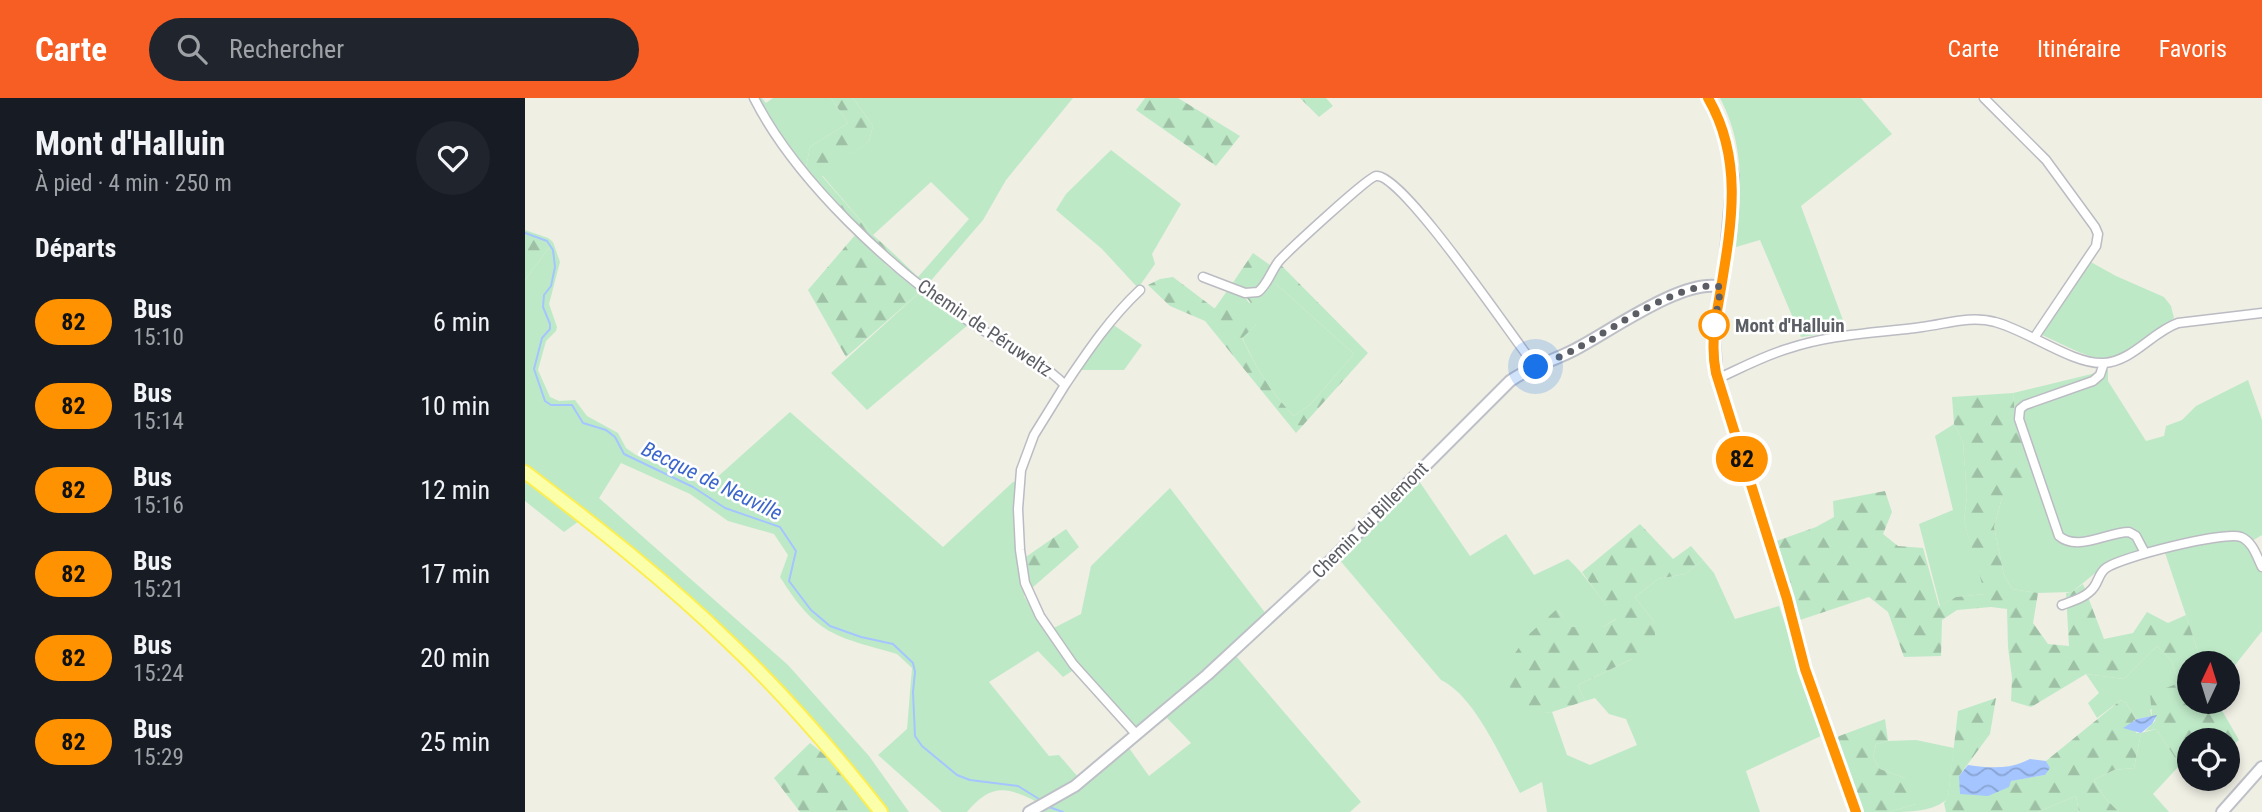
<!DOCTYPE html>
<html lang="fr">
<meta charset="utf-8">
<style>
:root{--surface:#171b24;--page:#20242c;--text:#f1f3f6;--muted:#9ea1a6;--accent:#f65e23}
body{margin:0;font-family:"Roboto Condensed",sans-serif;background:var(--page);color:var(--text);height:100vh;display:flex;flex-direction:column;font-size:26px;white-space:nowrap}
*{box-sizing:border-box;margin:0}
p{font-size:23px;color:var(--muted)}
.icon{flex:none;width:38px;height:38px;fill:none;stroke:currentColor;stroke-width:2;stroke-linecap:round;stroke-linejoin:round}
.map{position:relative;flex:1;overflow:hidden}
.drawer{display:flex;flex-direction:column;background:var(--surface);width:525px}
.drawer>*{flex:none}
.badge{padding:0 14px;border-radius:23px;font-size:24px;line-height:46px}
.needle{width:46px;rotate:4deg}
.buttons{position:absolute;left:1652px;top:553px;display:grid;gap:14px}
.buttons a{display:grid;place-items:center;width:63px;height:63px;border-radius:50%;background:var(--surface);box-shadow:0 4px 10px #0003;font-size:35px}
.you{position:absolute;width:35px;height:35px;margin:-18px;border:5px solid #fff;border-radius:50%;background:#1a73e8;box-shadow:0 0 0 10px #1a73e833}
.map>.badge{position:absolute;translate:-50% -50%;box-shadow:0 0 0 4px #fff}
h2{padding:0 35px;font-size:26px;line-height:63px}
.round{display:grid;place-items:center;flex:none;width:74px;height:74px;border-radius:37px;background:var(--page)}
.headline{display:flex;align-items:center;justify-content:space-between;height:119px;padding:0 35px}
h1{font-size:33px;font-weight:700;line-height:52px}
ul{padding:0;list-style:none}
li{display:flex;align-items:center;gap:21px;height:84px;padding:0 35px}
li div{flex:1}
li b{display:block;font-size:26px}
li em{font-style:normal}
li .badge{min-width:77px;font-weight:700;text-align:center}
header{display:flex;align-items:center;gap:42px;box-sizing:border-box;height:98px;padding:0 35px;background:var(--accent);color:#fff}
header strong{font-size:33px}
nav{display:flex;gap:38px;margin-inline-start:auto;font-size:24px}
.search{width:490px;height:63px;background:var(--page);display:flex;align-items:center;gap:18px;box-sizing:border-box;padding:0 24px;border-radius:38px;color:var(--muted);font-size:26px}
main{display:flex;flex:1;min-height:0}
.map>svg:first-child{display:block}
.grass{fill:#bee9c7}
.forest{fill:url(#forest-firs)}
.water{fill:url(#water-waves)}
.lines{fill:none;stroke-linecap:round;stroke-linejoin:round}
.stream{stroke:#a4c5ff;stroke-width:2}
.street-casing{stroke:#bbbcc3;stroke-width:11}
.secondary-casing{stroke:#bec0c8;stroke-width:14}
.primary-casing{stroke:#fcee50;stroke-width:16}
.street{stroke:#fff;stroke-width:8}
.secondary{stroke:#fff;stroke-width:10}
.primary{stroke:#fcffa9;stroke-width:12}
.line-casing{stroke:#fff;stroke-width:16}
.line{stroke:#ff9200;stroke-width:10}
.walk{stroke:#5c5e65;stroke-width:7;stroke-dasharray:0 12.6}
.stop-dot{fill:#fff;stroke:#ff9200;stroke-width:3.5}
.labels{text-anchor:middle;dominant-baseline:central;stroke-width:5;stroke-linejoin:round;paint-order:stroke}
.stop-label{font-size:19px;font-weight:bold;fill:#5c5e65;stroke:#fff;text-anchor:start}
.street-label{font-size:19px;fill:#5c5e65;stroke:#fff}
.water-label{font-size:21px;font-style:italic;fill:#3d66cc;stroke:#fff}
</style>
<header>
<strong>Carte</strong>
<div class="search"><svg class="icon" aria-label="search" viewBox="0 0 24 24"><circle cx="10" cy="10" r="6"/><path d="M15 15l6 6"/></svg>Rechercher</div>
<nav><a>Carte</a><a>Itinéraire</a><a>Favoris</a></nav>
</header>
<main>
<section class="drawer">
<div class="headline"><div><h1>Mont d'Halluin</h1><p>À pied · 4 min · 250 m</p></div><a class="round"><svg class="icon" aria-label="heart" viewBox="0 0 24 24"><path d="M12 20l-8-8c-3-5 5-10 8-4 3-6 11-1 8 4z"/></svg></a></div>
<h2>Départs</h2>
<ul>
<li><span class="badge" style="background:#ff9200;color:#111">82</span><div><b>Bus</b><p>15:10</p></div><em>6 min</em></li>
<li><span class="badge" style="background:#ff9200;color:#111">82</span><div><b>Bus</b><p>15:14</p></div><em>10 min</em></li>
<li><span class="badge" style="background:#ff9200;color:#111">82</span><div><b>Bus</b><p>15:16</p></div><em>12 min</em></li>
<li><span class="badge" style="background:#ff9200;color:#111">82</span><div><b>Bus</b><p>15:21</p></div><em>17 min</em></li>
<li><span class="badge" style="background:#ff9200;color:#111">82</span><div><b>Bus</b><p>15:24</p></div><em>20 min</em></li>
<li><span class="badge" style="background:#ff9200;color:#111">82</span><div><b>Bus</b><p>15:29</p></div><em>25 min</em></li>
</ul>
</section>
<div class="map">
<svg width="1737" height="714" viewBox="0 0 1737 714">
<defs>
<pattern id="forest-firs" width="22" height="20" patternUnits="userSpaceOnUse" patternTransform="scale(1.75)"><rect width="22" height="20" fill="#bee9c7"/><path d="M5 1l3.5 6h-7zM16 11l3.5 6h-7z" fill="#9ec0a5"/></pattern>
<pattern id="water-waves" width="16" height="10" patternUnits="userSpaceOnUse" patternTransform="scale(1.75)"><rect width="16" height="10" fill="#a4c5ff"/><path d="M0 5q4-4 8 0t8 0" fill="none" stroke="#89a3d2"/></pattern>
</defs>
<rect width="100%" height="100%" fill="#efefe4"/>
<path class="grass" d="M224,0H237L241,5L248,0H306L323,25L285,49L279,79Z
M328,0H548L481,82L458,122L403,186L450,221L342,312L306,275L395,194L360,165L367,154L393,179L444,121L406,84L348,137L297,77L344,43L348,28Z
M1195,0H1336L1367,36L1276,108L1322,233L1276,239L1235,142L1211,149C1216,96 1221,49 1195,0Z
M586,52L656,106L627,156L630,166L613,190L577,151L531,112L541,96Z
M28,144L35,164L24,206L32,229L31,233L21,243L13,272L25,299L34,303L50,302L62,318L93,335L101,350L111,357L167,381L179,391L265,314L418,449L488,384L498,383C491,418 497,457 507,490L499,498L521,534L556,516L566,468L645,390L748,525L711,558L836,704L825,714H514L522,711L525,705L548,696L604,650L624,678L666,645L642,620L619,637L610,631L556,567L538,579L513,553L464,584L524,658L534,657L553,679L541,691L512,704C481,688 466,686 442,714H417L353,657L382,631L387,570L372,556C310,538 292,538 255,479L263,457L249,436L203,423L165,396L96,365L74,400L263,567L344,658L384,714H363C292,621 212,535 121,461C82,429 40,398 0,367V182Z
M1564,163L1591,178L1639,199L1646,208L1649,220C1627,235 1597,266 1568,259C1551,254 1533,244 1517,237Z
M709,183L724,205L751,186L829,256L786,306L769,318C746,295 731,269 717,239L731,227L690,210Z
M583,223L617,247L599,272H556L549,268Z
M1583,272V283L1621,343L1639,338L1641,328L1657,322L1671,308L1723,282L1737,322V437L1727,443L1737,465V533L1703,576V565H1677L1638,449L1574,472L1547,494L1512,495L1487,491L1479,477L1469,429L1477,400L1490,317L1488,295Z
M1429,326L1438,344L1442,397L1439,424L1461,496L1431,499L1415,508L1394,426L1428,412L1410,338Z
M892,380L945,458L981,436L1009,477L1043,461C1062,478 1075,501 1092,520L1078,529H1045L1033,512L1002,616L1027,614L1042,657L1065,667L1112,647L1101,621L1084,616L1070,600L1060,603L1053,587L1107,561L1130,525L1110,499L1133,481L1160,476L1178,462L1189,475L1210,521L1254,508L1298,637L1221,673L1235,714H1022L1017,684L995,695C977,662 950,598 916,582L813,460Z
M0,381L54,423L39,434L0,403Z
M1632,548L1646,562L1654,585L1625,612L1627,618L1612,621L1601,605L1596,602L1572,620L1563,605L1574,595L1561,576L1599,581Z
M1631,631L1655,667L1628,696L1644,714H1594L1580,700L1569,682L1589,672L1609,670L1616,635Z
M1391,642L1429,650L1423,700C1410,714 1383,714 1364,714L1391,706L1380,680L1355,671L1348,660L1351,646L1363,643Z
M1551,698L1554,714H1513Z"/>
<path class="forest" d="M306,0H328L348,28L344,43L297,78L348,137L367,154L360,166L395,194L321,259L283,192L331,136L279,79L285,49L323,25Z
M620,0H653L715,38L691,68L611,12Z
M775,0H801L808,8L794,19Z
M0,132L23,140L28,144L0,182Z
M728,155L745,167L751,162L843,255L771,335L680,223L645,208L623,187L635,181L648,179L689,210L708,208L731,227L717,240C731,269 746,295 769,318L786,306L829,256L751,186L731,212L709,183Z
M1488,295L1490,317L1509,383L1477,400L1469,429L1479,477L1487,491L1513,495L1508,525L1523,546L1544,548L1541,495L1547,494L1558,486L1579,541L1608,535L1622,514L1643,525L1661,517L1677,565H1664V604H1692L1714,642L1703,651V642H1664V672L1655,667L1631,631L1620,633L1630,623L1631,618H1627L1625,596L1654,585L1646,562L1632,548L1599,581L1561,576L1506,609L1486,603L1487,580L1483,549L1482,511L1466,509L1432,512L1417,522L1416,558L1379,559L1363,514L1344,499L1272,523L1249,444L1291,429L1309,419L1308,403L1360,393L1367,414L1358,436L1373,448L1398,450L1414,508L1431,499L1460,496L1439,424L1442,397L1438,344L1429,326L1427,299Z
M1115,426L1148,461L1166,448L1178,462L1160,476L1133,481L1110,499L1130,525V540L1107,561L1053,587L1060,603L1027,614L1002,617L976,575L1002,538L1032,511L1046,529H1078L1091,521L1057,474Z
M541,431L554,449L507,490L498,461Z
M1471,600L1465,636L1434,678L1485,683L1520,677L1524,670L1521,663L1596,602L1601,605L1612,621L1608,623L1611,635H1616L1609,670L1589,672L1569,682L1580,700L1594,714H1554L1551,698L1513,714H1421L1419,705L1423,699L1433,613Z
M1360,621L1363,643L1351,646L1348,660L1355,671L1380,680L1392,694L1391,706L1364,714H1337L1309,640Z
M285,645L305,661L347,714H275L249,680Z"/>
<path class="water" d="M1632,617L1627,626L1616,635L1598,630L1612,621Z
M1505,661L1521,663L1525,670L1520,677L1486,683L1484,689L1463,698L1435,696L1434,678L1443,667C1466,670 1484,672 1505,661Z"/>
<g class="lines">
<path class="stream" d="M0,135L22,143L28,152L30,169L26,188L19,197L18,209L25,226V231L17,240L9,271L20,303L26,307H47L58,325L81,332L90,339L99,356L168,389L200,410L255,429L271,453L264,483L286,512L305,528L336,539L368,546L388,565L390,574L388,594L390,638L397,648L432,677L445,682L493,688L514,701
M524,709L538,714"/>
<g class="street-casing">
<path id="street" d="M229,0C271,83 366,171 442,222C474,244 513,260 540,287L509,337L496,372L493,411L495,452L500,485L515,518L548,566L611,636
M1459,0L1521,62L1570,129L1573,136L1571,148L1509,240
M678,179L720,195L733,194C743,186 746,173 754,163C763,153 843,79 851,78C877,74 989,242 1011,269
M1579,265L1575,277L1568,283L1500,307L1495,311L1494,321L1534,438C1553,454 1582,434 1604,434L1611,438L1620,455
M1192,281C1216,270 1240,257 1265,250C1307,236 1353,235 1397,229C1421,226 1446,217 1470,224C1502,232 1548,267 1579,265C1608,263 1627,234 1653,225L1737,215
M540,287C563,253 585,220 615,192
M1537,507C1548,503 1562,499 1569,489C1574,482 1574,475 1581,470C1596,459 1699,433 1716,439C1728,444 1732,459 1737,469"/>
</g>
<g class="secondary-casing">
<path id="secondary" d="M1183,0L1200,38L1208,78L1200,164L1189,229L1191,276L1259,491L1283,581L1331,714
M504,714L550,688L682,577L803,465L985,283C1004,269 1028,263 1049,252C1083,235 1159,179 1196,189
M1697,714L1737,669"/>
</g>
<g class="primary-casing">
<path id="primary" d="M0,374C71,428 140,482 204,544C259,596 309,654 356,714"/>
</g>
<use href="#street" class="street"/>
<use href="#secondary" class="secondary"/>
<use href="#primary" class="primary"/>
</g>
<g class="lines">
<g class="line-casing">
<path id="line" d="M1183,0C1218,60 1207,124 1196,190C1191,219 1185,246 1191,275L1262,501L1280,571L1331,714"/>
</g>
<use href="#line" class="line"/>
<path class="walk" d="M1011,269C1026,263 1042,256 1056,248C1088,230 1161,180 1196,189L1189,229V227"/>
</g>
<circle class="stop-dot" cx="1189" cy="227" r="14"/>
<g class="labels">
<g class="stop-label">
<text x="1210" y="227">Mont d'Halluin</text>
</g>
<g class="street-label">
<text transform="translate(460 230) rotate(34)">Chemin de Péruweltz</text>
<text transform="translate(845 422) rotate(-45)">Chemin du Billemont</text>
</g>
<g class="water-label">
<text transform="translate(187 383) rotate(26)">Becque de Neuville</text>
</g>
</g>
</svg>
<div class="buttons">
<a><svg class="needle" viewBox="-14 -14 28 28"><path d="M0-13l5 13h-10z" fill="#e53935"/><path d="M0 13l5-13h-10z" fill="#9ea1a6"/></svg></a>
<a><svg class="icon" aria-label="locate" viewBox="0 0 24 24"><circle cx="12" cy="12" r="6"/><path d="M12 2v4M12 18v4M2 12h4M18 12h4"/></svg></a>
</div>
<div class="you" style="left:1011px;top:269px"></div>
<b class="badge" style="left:1217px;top:361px;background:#ff9200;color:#111">82</b>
</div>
</main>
